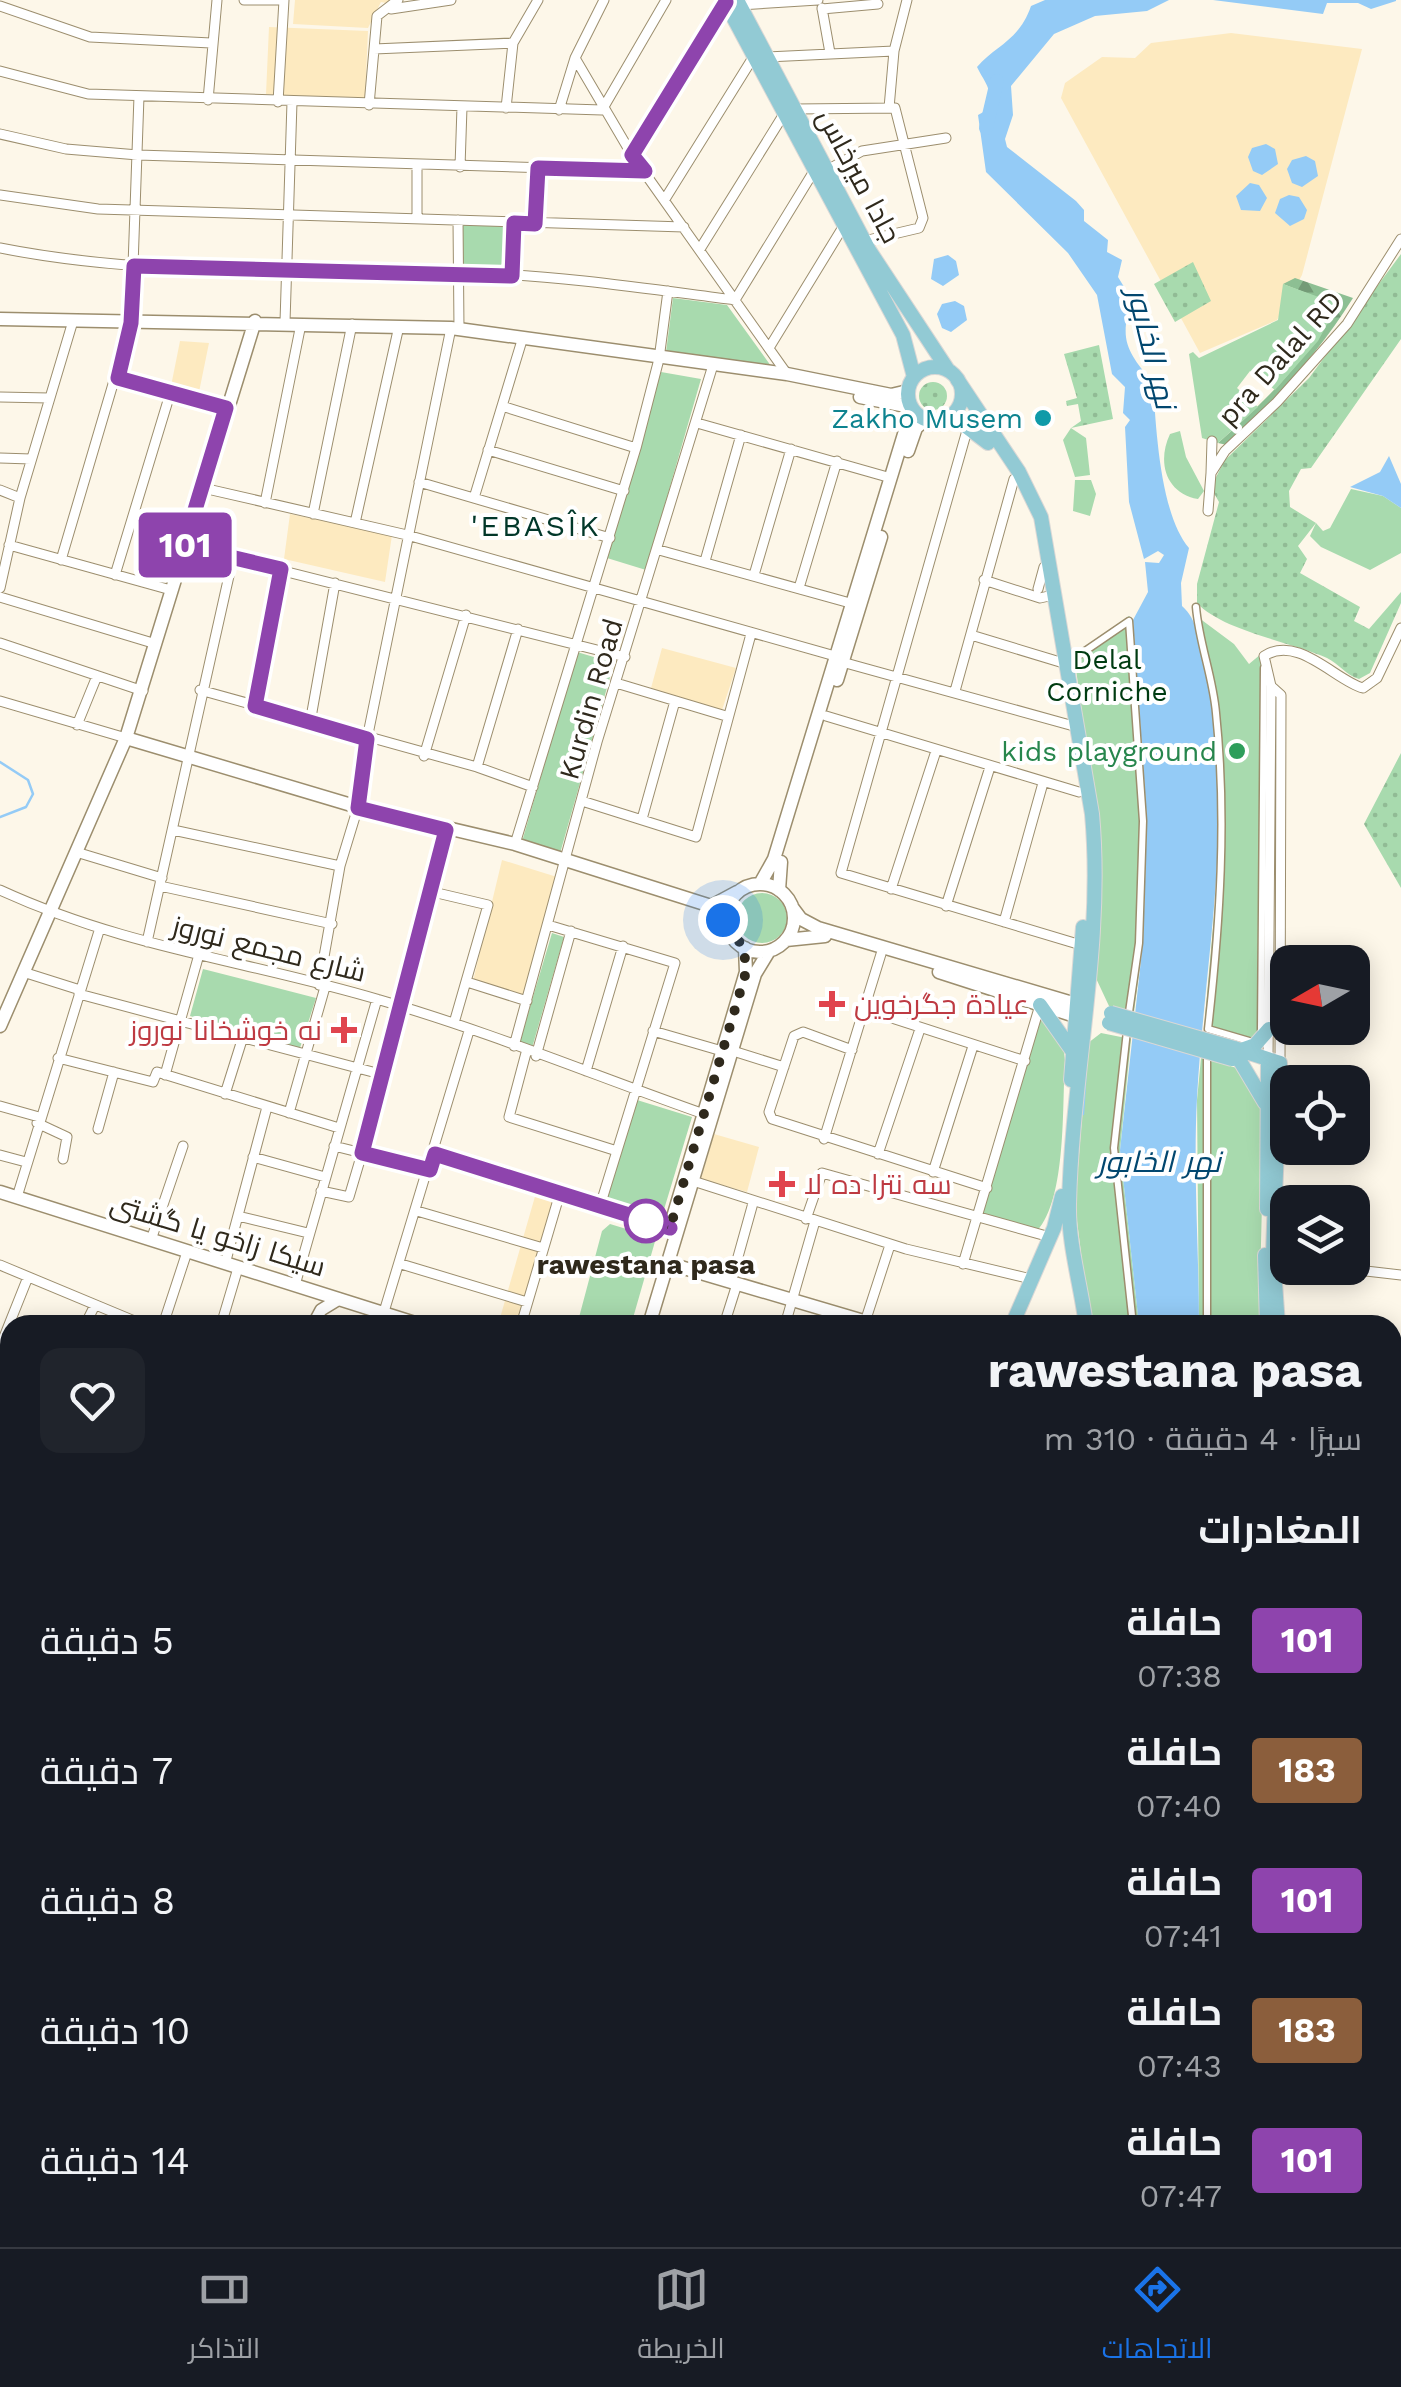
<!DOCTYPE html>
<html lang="ar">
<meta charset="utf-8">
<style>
:root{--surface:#171b24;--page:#20242c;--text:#f1f3f6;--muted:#9ea1a6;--line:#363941;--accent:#1a73e8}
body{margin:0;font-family:"Work Sans",Cairo,sans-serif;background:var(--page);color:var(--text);direction:rtl;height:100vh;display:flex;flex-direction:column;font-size:38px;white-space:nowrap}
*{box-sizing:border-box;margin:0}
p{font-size:32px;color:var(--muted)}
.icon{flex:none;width:55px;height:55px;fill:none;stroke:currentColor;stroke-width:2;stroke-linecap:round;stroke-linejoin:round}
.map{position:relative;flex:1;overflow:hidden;direction:ltr}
.panel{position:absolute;left:0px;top:1315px;width:1402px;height:932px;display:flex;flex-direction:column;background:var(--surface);border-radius:30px 30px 0 0;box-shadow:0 5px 25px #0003;direction:rtl}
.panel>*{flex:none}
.badge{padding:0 20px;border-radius:8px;font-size:35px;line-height:65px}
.needle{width:65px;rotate:261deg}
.buttons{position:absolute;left:1270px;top:945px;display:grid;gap:20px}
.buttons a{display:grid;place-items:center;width:100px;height:100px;border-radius:20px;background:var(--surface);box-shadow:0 5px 25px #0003;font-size:50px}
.you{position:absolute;width:50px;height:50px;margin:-25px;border:8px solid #fff;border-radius:50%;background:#1a73e8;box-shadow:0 0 0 15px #1a73e833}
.map>.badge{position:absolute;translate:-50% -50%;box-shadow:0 0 0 5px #fff}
h2{padding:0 40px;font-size:38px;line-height:90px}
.round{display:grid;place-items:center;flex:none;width:105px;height:105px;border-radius:20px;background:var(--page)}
.overview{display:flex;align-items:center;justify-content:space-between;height:170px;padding:0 40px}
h1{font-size:48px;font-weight:700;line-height:75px}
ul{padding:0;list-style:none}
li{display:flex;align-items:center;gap:30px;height:130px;padding:0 40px}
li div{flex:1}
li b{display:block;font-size:38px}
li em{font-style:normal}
li .badge{min-width:110px;font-weight:700;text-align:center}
.menu{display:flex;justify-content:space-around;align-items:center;height:140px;border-top:2px solid var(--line);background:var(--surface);font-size:28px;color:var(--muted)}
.menu a{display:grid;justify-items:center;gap:5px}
.menu .selected{color:var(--accent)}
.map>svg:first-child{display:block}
.built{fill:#fdeac0}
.grass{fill:url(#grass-dots)}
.forest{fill:url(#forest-firs)}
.cemetery{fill:url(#cemetery-stones)}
.green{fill:#a8daae}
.water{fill:#94cbf6}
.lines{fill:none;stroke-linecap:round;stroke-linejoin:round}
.stream{stroke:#94cbf6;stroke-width:2.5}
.river{stroke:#94cbf6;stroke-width:14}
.pedestrian-casing{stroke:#9c8e6e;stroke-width:9}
.minor-casing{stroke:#9c8e6e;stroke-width:11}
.tertiary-casing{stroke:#9c8e6e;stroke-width:14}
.secondary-casing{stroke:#9c8e6e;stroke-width:15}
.primary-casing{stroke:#dad8d6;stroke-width:16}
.trunk-casing{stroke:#dad8d6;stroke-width:18}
.motorway-casing{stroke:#dad8d6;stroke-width:18}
.pedestrian{stroke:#fff;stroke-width:6}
.minor{stroke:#fff;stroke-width:9}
.tertiary{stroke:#fff;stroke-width:11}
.secondary{stroke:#fff;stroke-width:12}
.primary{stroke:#92cad4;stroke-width:14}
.trunk{stroke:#6eb8c6;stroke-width:15}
.motorway{stroke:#4aa7b8;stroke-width:15}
.primary-bridge-casing{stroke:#dad8d6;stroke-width:16;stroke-linecap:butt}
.primary-bridge{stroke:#92cad4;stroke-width:14}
.line-casing{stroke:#fff;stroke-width:22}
.line{stroke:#8e44ad;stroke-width:15}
.walk{stroke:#2f291c;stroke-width:10;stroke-dasharray:0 18}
.culture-dot{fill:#0f9aa8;stroke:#fff;stroke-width:4}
.leisure-dot{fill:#2e9e5b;stroke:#fff;stroke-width:4}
.health-dot{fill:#e0444e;stroke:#fff;stroke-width:4}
.stop-dot{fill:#fff;stroke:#8e44ad;stroke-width:5}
.labels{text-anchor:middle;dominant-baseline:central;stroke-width:8;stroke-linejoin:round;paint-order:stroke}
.street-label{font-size:28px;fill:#2f291c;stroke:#fff}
.culture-label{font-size:28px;fill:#0d838f;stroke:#fff;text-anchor:end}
.park-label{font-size:28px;fill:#003c12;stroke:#fff}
.leisure-label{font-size:28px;fill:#27864d;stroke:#fff;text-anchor:end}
.health-label{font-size:28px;fill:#be3a42;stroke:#fff;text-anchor:start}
.stop-label{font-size:28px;font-weight:bold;fill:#2f291c;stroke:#fff}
.water-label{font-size:30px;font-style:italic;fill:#02476f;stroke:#fff}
.neighbourhood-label{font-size:30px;letter-spacing:2.5px;fill:#013729;stroke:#fff}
</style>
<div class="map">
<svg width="1401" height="2247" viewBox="0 0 1401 2247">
<defs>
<pattern id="grass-dots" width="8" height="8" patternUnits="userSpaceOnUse" patternTransform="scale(2.5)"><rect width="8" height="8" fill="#a8daae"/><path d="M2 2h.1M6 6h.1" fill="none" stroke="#91bb95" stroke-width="1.8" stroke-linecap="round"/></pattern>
<pattern id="forest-firs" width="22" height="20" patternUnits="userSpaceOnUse" patternTransform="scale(2.5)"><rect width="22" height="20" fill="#8dbf93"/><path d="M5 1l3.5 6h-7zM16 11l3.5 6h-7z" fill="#749b77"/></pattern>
<pattern id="cemetery-stones" width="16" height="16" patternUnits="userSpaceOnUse" patternTransform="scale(2.5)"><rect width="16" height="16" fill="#a8daae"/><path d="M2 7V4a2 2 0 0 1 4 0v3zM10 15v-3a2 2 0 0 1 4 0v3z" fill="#91bb95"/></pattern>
</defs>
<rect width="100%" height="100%" fill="#fdf7e9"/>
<path class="built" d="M295,0H392L391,4L381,2L368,28L293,24Z
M269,27L368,31L365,99L266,94Z
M1231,33L1362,49L1302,275L1277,320L1200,353L1061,98L1065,83L1102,57L1135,58L1151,43Z
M180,341L209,343L199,392L171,386Z
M290,514L392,535L385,582L284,559Z
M662,648L736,668L721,713L651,688Z
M502,860L557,877L523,995L473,981Z
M714,1134L759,1147L747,1192L701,1179Z
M536,1193L555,1199L518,1325H498Z
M10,2061V2204L0,2205V2063Z"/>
<path class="grass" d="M1401,254V339L1311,468L1301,469L1289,491L1290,507L1316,523L1298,546L1307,559L1300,573L1360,607L1354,621L1369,629L1401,592V603L1370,673L1359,679C1346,675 1339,664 1327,658C1292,642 1223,631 1197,603V584L1219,502L1211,488L1224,461L1309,378Z
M1193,262L1211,301L1175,322L1154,284Z
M1099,345L1113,419L1071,428L1081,421L1078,404L1067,406L1066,401L1077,398L1064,354Z
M919 396a14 14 0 1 1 28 0a14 14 0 1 1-28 0Z
M1401,753V888L1364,824Z"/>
<path class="forest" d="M1295,278L1353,298C1318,354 1275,400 1227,445L1218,443C1264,402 1308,360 1337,305L1283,284Z
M155,2238H302L303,2247H130L138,2239Z"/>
<path class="cemetery" d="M1393,1461L1401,1462V1558L1393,1546Z
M1392,1596L1401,1611V1875L1392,1871Z"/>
<path class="green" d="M463,222L515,226L511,272L462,270Z
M1283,284L1338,304L1318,341L1275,390L1250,371L1237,388L1258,407L1218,443L1202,438L1189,354L1193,352L1199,358L1278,320Z
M673,298L727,305L771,366L666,352Z
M661,372L701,379L646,570L607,558Z
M1071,428L1086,438L1090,475L1075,477L1063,440Z
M1180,431L1186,457L1204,491L1198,499C1165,493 1157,461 1170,434Z
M1075,480H1091L1096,494L1090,516L1073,511Z
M1351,489L1383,496L1401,508V553L1370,570L1321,547L1310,536L1316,523L1323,531L1330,528Z
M1195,615L1234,644L1249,664L1261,654L1264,656L1261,1033L1250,1041L1204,1029L1220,848L1219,797Z
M1129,616L1133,620L1147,821L1143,942L1134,1012L1109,1006L1094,974L1096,814L1074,655Z
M577,652L614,663L559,857L521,845Z
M737 918a25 25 0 1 1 50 0a25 25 0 1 1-50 0Z
M552,933L564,937L532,1048L519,1044Z
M203,969L316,998L300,1048L190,1016Z
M1042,1016L1063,1044L1065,1060C1062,1105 1067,1198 1037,1231L981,1214Z
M1101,1033L1131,1039L1120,1150L1139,1325H1090L1075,1205L1088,1043Z
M1201,1058L1237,1068L1261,1106L1264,1121L1259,1325H1199L1197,1100Z
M637,1100L692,1117L662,1216L607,1199Z
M610,1224L656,1238L631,1325H577L602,1231Z"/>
<path class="water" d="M1045,0H1169L1147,11L1095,16L1054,34L1011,86L1013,115L1005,139L1007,147L1076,201L1084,210V221L1108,240L1107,252L1122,260L1118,277L1132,300C1118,341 1128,352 1153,383C1156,428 1160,514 1189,548L1181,583L1182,606C1198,620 1198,640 1203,660C1238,806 1205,951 1197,1098C1193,1173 1199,1250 1199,1325H1139L1120,1150L1143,942L1147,821L1133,620L1148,592L1145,562L1159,563L1164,555L1158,551L1144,559L1129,502L1125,427L1130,420L1123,413L1125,387L1112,374L1097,295L1068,253L986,172L978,115L987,110C995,91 984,82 977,67C996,45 1019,41 1031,6Z
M1213,0H1396V1L1371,9L1358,3H1327L1323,14Z
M1266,144L1275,149L1278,164L1262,175L1253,171L1248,157L1252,148Z
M1306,156L1315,161L1318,176L1302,187L1292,183L1287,169L1292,160Z
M1250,183L1259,185L1267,198L1260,211L1241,210L1236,196Z
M1289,195L1299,197L1307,210L1304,219L1290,226L1275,213L1280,199Z
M948,255L956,261L959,275L943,286L931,279L934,259Z
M955,301L964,306L967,320L951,332L942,328L937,314L942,304Z
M1389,456L1401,484V508L1383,496L1350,487L1380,472Z"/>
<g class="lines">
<path class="stream" d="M0,762L28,780L33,794L26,807L0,817
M1083,1114L1086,1068
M0,1673L10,1675
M1392,1938L1401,1940"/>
<path class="river" d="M986,128L997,81"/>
<g class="pedestrian-casing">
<path id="pedestrian" d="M1196,607C1199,643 1213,677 1216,713C1227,819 1220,923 1208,1029L1249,1041
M1069,662L1129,621L1143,821L1139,943L1128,1019
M1261,1030L1264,668
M1127,1031L1114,1148L1133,1325
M1207,1050V1325"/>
</g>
<g class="minor-casing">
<path id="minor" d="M244,0H284
M604,0L575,58L632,155L787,374
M740,5L818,0
M0,6L90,37L211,43
M822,8L830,53
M391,9L451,0
M822,9L878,4
M374,49L513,43
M767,57L894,51
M0,71L88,94L602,110L666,0
M208,100L217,0
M278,102L284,0
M369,105L377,16L398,0
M506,108L513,43L538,0
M889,108L894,51L907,0
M795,109L895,108L923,218L919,228L864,241
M559,110L575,58
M0,134L66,149L138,155L645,171
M632,155L725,2
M460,167L462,107
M827,170L862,151L946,138
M0,195L98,209L684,227
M665,199L754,56
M417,219V166
M458,220L459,329
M535,224L538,168
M0,248C156,279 319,268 478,273C564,276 649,289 735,300L814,171
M700,249L784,114
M513,276L514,223
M285,322L292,102
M769,348L843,227
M118,378L226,408
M0,397L49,398
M505,407L636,448
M697,423L891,478
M968,427L841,873L1081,945
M488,450L624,491
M0,458L31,459
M1211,473L1212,441
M419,482L610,538
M203,488L407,535L835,656
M0,490L20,498
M474,498L523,337
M265,503L301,324
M1208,511L1211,473L1225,451L1277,402L1347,324L1401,239
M313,514L352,324
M355,523L399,326
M9,545L171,590
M184,546L625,657
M659,550L850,603
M61,560L131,323L139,96
M705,561L741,435
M115,575L170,394
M754,575L791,449
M984,580L1040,598L1049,596
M0,588L20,498L73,321
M799,588L837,461
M1038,589L1044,567
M0,597L156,644
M971,635L1060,662
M0,643L143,691
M842,662L1070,725
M616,683L726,716
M1271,686L1281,695L1280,1063
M200,690L477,767L533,787
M955,691L1014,479
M0,701L126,738
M255,705L281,569
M826,716L1079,792
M310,723L335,583
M77,725L97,676
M424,756L466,615
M477,767L518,629
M585,802L696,837L751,634
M642,819L675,701
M173,830L340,866
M515,844L636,448L659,359L668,291
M76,852L162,878
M160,886L332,924
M891,889L936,751
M0,890C126,948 250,961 380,1000C490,1032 596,1076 704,1114
M433,892L488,905L454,1023
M946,906L990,767
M1004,922L1043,783
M548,925L675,963L600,1206
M147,942L233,558
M23,972L80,990
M467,982L527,1001
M319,985L340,866L358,807L367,739L451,328
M79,994L384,1075
M864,1009L1025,1061
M653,1031L722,1051
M514,1046L597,742L713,365
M852,1050L803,1032L794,1036L769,1112L772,1119L987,1188
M733,1051L784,1067
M526,1053L509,1117L617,1151
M536,1056L571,931
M58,1058L153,1082L157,1072L339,1128
M1268,1060L1271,686L1264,656C1298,634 1336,681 1363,688L1377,678L1401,628
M586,1071L623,946
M165,1075L198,958
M225,1094L242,1040
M0,1106L39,1117
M289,1113L325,987
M37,1123L67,1137L63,1159
M98,1129L114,1072
M824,1139L881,954
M334,1146L430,1170
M435,1154L670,1228
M878,1154L920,1029
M0,1155L26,1162
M253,1157L325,1177
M933,1172L973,1046
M693,1181L906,1249L1031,1279
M321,1191L349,1197L387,1069L447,829
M17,1197L99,931
M417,1211L543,1248
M238,1216L308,1233
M806,1219L822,1173L1050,1237
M151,1240L183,1146
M225,1264L267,1107
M401,1264L527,1302
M963,1264L1040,1005
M0,1265L144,1325
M1340,1268L1401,1275
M731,1282L753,1203
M295,1285L377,999
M85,1325L95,1305
M163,1325L187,1252
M221,1325L238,1268
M380,1325L469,1031
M521,1325L560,1193
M724,1325L737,1284
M785,1325L815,1221
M864,1325L890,1245
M0,1347L28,1277
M0,1443L10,1633
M0,1654L10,1655
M0,1707L10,1703
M0,1833L10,1829
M1392,1868L1401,1873
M0,1903L10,1900
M1392,2047L1401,2060
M0,2126L10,2121
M0,2215H10
M1228,2238L1233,2247
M848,2247L852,2238"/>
</g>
<g class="tertiary-casing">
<path id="tertiary" d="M313,1325L321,1310L339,1299
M0,1777L10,1773
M0,2051L10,2047
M925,2247L926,2238"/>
</g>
<g class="secondary-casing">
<path id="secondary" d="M0,319L451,328L787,374L891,395L908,391
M860,397L911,407
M908,451L916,428L926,419
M837,680L881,537
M126,738L358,807L515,844L711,906L737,892
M760,884L774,859L912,408
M726 918a34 34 0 1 1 68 0a34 34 0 1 1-68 0Z
M779,890L781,862
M792,907L801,919L818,928L1086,1007
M786,940L825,936
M939,972L1075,1016
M0,1026L126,738L255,321
M0,1192L421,1325
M671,1224L746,972L745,948
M667,1263L877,1325
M649,1325L755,974L769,951
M0,1407L10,1417
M1246,2238L1252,2247
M525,2247L526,2238
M536,2247L538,2238"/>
</g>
<g class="primary-casing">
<path id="primary" d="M724,0L903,335L914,377
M737,0L869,250L948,370
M908 394a27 27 0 1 1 54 0a27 27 0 1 1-54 0Z
M957,379L1019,472L1041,517L1092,814C1104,945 1072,1074 1069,1204C1068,1243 1081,1286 1086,1325
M951,415L988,443
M1040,1005L1073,1052
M1234,1048L1280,1063L1273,1254L1278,1325
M1241,1050L1255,1045L1269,1029
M1240,1061L1265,1103
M1071,1080L1083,927
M1267,1209L1268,1060
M1265,1255L1267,1325
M1012,1325L1054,1228L1062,1196
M1392,1564L1401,1579
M1392,1585L1401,1599
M622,2238H642
M641,2238L690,2244"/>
</g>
<g class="trunk-casing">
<path id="trunk" d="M0,1957L10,1971
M0,1984L10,1998
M9,2056H10
M1392,2094L1401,2081
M1392,2117L1401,2104
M1392,2135L1401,2123
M1392,2153L1401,2142
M679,2238H793
M980,2238H1060
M1285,2238L1292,2247
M1307,2247L1313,2238
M1344,2247L1350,2238"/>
</g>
<g class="motorway-casing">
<path id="motorway" d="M1392,2224L1401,2226
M1392,2237L1401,2239
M1367,2238V2247
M1383,2247H1385"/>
</g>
<use href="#pedestrian" class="pedestrian"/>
<use href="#minor" class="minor"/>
<use href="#tertiary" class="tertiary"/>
<use href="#secondary" class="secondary"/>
<use href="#primary" class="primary"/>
<use href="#trunk" class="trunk"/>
<use href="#motorway" class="motorway"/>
<g class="primary-bridge-casing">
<path id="primary-bridge" d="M1111,1013L1234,1048
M1109,1023L1232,1059"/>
</g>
<use href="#primary-bridge" class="primary-bridge"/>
</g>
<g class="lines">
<g class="line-casing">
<path id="line" d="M670,1228L435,1154L430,1170L362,1153L446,830L358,808L367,739L255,706L281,569L184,546L226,408L118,378L131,323L134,266L512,276L514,223L535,224L538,168L645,171L632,155L726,2"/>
</g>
<use href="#line" class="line"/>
<path class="walk" d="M646,1221L670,1228L746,972L744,948L723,920"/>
</g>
<circle class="culture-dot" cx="1043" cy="418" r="10"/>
<circle class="leisure-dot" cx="1237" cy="751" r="10"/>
<g class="health-dot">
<path d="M827 989h10v10h10v10h-10v10h-10v-10h-10v-10h10z"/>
<path d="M339 1015h10v10h10v10h-10v10h-10v-10h-10v-10h10z"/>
<path d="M777 1169h10v10h10v10h-10v10h-10v-10h-10v-10h10z"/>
</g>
<circle class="stop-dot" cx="646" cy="1221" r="20"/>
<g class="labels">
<g class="street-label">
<text transform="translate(859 176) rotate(62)">جادا ميرخاس</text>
<text transform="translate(1280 358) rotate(-48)">pra Dalal RD</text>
<text transform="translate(591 699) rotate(-74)">Kurdin Road</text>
<text transform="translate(269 949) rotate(14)">شارع مجمع نوروز</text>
<text transform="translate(218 1235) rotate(17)">سیکا زاخو یا گشتى</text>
</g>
<g class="culture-label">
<text x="1023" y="418">Zakho Musem</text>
</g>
<g class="park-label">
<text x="1107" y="659">Delal<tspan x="1107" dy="32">Corniche</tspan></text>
</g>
<g class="leisure-label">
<text x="1217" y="751">kids playground</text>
</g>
<g class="health-label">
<text x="854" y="1004">عيادة جگرخوين</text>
<text x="322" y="1030" text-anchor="end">نه خوشخانا نوروز</text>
<text x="804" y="1184">سه نترا ده لا</text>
</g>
<g class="stop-label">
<text x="646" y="1264">rawestana pasa</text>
</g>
<g class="water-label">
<text transform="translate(1152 348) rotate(76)">نهر الخابور</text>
<text x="1159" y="1161">نهر الخابور</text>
</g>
<g class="neighbourhood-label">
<text x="536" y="525">'EBASÎK</text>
</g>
</g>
</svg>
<div class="buttons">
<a><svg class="needle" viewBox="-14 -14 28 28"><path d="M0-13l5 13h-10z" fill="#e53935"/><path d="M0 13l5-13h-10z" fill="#9ea1a6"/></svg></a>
<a><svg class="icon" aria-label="locate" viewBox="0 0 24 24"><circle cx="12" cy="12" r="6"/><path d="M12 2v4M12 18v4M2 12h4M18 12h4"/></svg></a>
<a><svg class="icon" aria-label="layers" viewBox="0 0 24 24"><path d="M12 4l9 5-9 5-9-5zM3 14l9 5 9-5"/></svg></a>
</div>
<div class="you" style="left:723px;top:920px"></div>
<b class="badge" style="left:185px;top:545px;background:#8e44ad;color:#fff">101</b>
<section class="panel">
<div class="overview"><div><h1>rawestana pasa</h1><p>سيرًا · 4 دقيقة · 310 m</p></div><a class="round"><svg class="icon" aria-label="heart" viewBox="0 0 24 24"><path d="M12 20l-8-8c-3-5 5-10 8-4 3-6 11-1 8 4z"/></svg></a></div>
<h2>المغادرات</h2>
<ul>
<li><span class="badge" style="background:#8e44ad;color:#fff">101</span><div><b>حافلة</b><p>07:38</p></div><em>5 دقيقة</em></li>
<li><span class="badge" style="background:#8b5e3c;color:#fff">183</span><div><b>حافلة</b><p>07:40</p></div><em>7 دقيقة</em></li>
<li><span class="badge" style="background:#8e44ad;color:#fff">101</span><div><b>حافلة</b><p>07:41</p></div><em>8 دقيقة</em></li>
<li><span class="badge" style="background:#8b5e3c;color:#fff">183</span><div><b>حافلة</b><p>07:43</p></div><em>10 دقيقة</em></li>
<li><span class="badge" style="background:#8e44ad;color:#fff">101</span><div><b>حافلة</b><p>07:47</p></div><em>14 دقيقة</em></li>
</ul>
</section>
</div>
<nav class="menu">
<a class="selected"><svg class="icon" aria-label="directions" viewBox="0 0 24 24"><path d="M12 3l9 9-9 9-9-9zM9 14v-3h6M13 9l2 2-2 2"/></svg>الاتجاهات</a>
<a><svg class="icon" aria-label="map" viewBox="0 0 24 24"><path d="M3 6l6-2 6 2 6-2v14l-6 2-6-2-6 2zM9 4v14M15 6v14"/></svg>الخريطة</a>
<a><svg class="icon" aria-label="tickets" viewBox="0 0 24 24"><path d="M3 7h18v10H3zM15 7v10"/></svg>التذاكر</a>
</nav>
